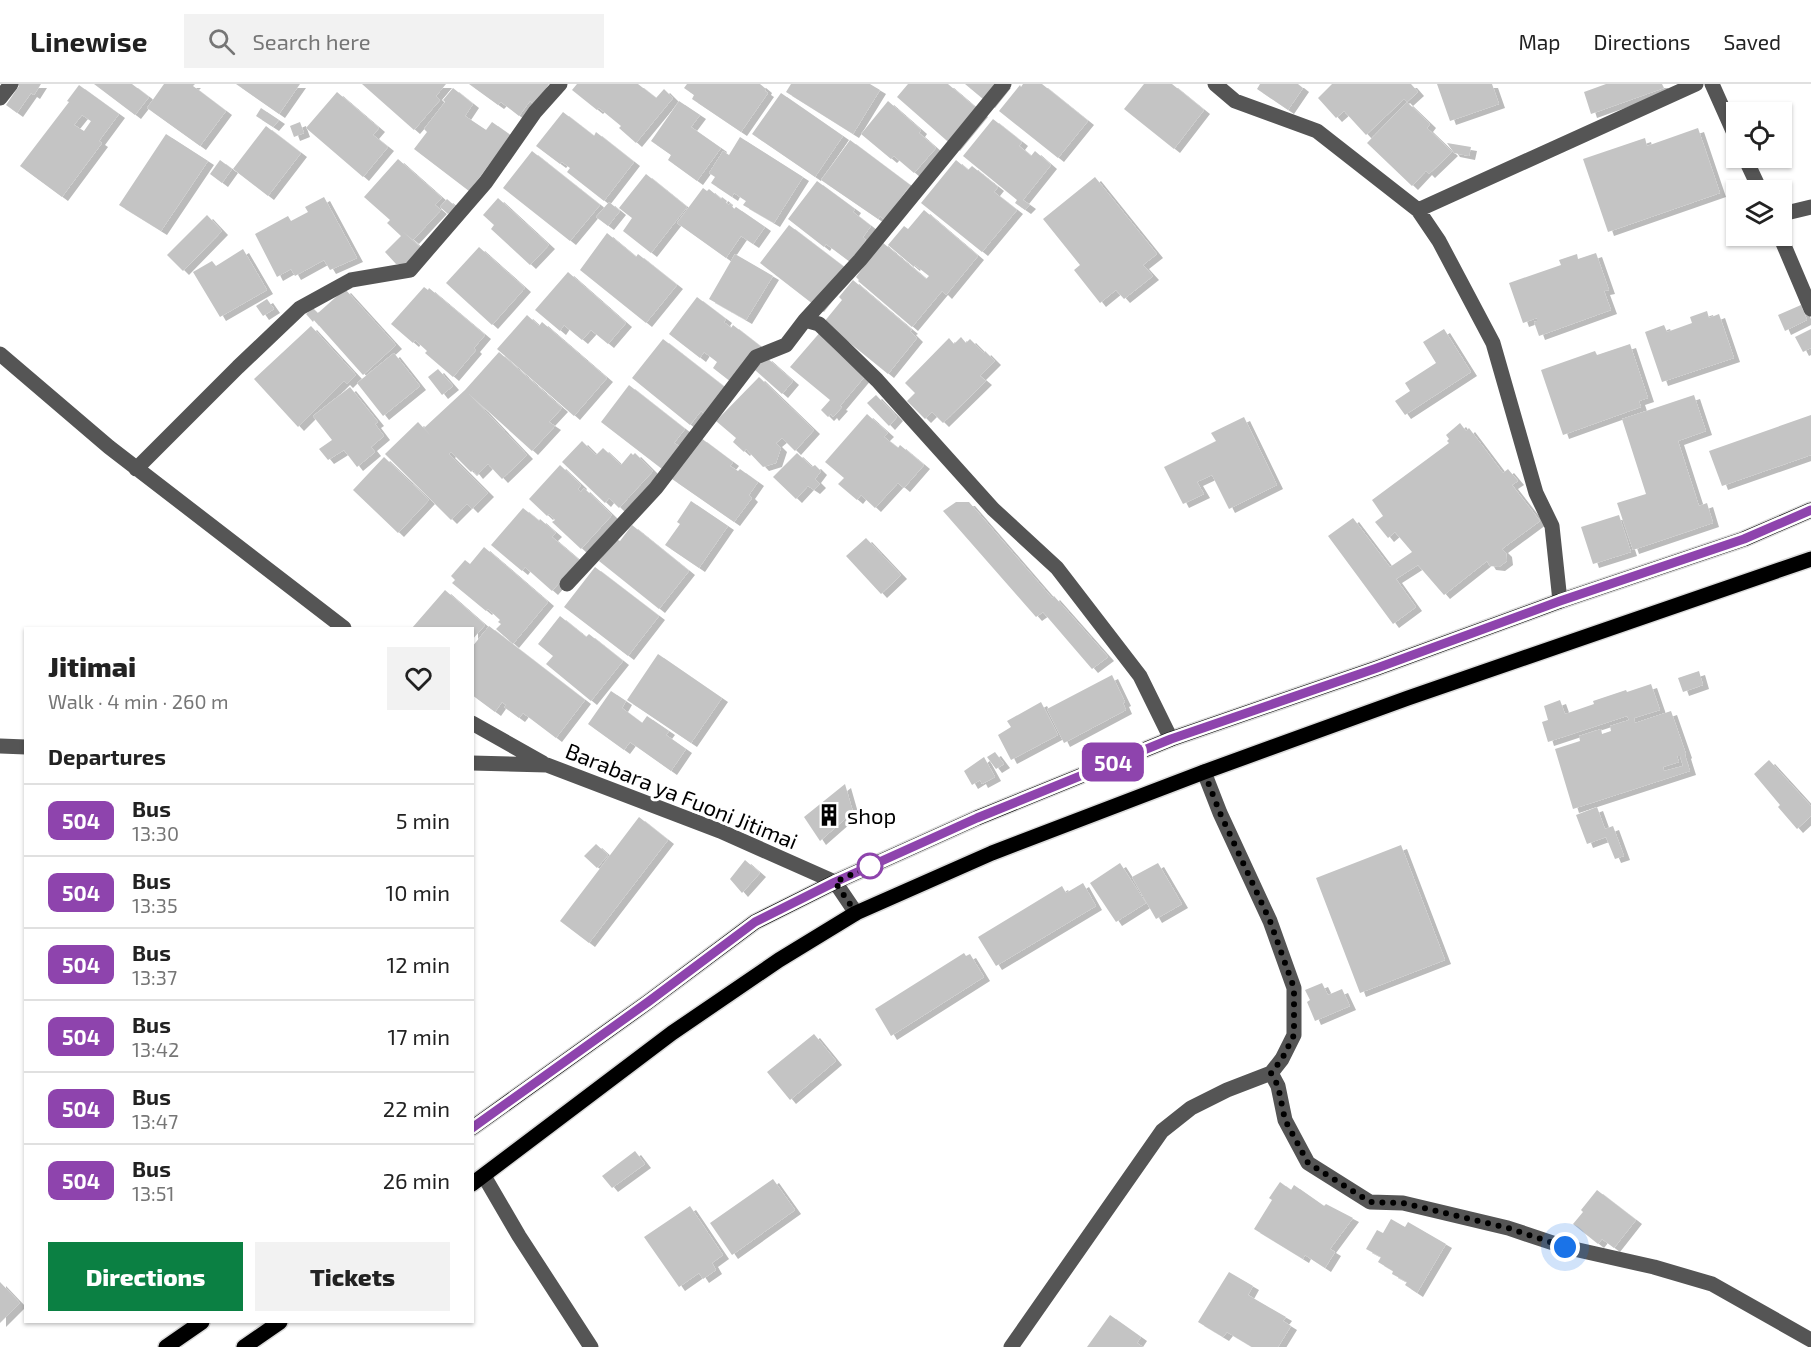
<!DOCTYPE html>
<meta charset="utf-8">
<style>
:root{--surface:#fff;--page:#f2f2f2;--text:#222;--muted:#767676;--line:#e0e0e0;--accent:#0b8043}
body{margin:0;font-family:"Exo 2",sans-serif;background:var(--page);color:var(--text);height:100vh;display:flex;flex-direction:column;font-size:22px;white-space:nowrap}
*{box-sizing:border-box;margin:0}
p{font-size:20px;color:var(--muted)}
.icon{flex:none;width:33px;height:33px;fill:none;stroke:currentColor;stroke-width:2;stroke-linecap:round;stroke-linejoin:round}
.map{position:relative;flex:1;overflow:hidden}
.drawer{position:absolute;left:24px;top:543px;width:450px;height:696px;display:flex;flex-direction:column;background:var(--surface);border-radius:0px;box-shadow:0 2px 4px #0004}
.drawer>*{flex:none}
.badge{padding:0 12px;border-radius:9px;font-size:21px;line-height:39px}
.controls{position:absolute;left:1726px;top:18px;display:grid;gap:12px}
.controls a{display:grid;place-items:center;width:66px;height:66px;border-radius:0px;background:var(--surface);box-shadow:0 2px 4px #0004;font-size:30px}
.you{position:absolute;width:30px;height:30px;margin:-15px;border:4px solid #fff;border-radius:50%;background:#1a73e8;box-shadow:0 0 0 9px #1a73e833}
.map>.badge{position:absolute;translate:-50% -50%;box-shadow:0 0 0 3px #fff}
h2{padding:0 24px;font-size:22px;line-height:54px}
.round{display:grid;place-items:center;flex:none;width:63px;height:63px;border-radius:0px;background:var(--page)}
.head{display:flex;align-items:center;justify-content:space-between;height:102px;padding:0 24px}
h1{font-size:28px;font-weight:800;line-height:45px}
.action{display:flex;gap:12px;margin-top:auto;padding:12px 24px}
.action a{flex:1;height:69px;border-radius:0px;background:var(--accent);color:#fff;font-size:24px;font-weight:800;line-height:69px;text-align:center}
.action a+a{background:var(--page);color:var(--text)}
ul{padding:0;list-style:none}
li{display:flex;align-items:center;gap:18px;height:72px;padding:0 24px;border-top:2px solid var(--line)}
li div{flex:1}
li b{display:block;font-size:22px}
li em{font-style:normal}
li .badge{min-width:66px;font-weight:700;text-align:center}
header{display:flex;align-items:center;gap:36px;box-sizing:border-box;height:84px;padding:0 30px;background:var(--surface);border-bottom:2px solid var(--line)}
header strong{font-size:28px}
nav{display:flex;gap:33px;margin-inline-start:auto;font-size:21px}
.search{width:420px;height:54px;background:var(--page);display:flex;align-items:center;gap:15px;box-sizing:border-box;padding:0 21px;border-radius:0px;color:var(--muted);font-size:22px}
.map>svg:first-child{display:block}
.building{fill:#c4c4c4;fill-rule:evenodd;filter:url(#shadow)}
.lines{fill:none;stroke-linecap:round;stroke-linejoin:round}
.major-casing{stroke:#dbdbdb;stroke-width:18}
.minor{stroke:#555;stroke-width:15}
.major{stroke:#000;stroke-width:15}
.line-casing{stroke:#fff;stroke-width:14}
.line{stroke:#8e44ad;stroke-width:9}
.walk{stroke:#000;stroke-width:6;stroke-dasharray:0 10.8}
.stop-dot{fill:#fff;stroke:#8e44ad;stroke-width:3}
.labels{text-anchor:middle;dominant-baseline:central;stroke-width:6;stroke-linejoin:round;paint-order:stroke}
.street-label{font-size:22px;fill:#000;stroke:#fff}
.poi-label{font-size:22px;fill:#000;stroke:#fff;text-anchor:start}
</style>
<header>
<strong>Linewise</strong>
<div class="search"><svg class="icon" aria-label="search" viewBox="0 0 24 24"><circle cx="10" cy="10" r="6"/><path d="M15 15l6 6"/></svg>Search here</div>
<nav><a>Map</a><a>Directions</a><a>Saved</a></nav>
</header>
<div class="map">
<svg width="1811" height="1263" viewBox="0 0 1811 1263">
<defs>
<filter id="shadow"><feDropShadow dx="6" dy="4" stdDeviation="0" flood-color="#0004"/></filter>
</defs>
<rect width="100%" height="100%" fill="#fff"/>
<path class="building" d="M17,0H41L34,11L31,9L17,29L6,21L19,2Z
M94,0H132L149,13L135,31Z
M164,0H195L193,2L226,27L200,62L147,24Z
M236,0H300L279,30Z
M362,0H446L436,12L440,16L414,46Z
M469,0H549L535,21L530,17L519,32L501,18L498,21Z
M577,0H638L656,14L664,5L673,14L636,59L619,44L621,42L599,24L597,26L572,6Z
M687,0H760L766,5L765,7L768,9L741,48L692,15L694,11L684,4Z
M791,0H870L880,6L853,50L786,8Z
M908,0H948L982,29L954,63L897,13Z
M965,0H1005L989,20Z
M1023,0H1042L1088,37L1058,74L999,27L1020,1L1021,3Z
M1144,0H1172L1204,26L1174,65L1124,25Z
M1260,0H1298L1303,4L1288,26L1257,5Z
M1332,0H1411L1418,8L1407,18L1430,40L1427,44L1452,68L1429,90L1426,87L1412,102L1367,59L1407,18L1404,15L1366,51L1344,27L1336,34L1318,14Z
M1437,0H1492L1499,20L1450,37Z
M1606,0H1662L1664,4L1591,30L1584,8Z
M79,1L119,30L99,57L102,59L62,113L20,82L69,18L67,17ZM82,31L91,37L84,47L74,41Z
M453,4L473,20L465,32L486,46L492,38L513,53L503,62L469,107L414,65L427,48L424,45L445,18L443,16Z
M337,8L379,44L373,51L388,63L363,93L306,44Z
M781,9L843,52L815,93L752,50Z
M679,17L700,31L691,43L721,64L697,97L668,76L671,71L651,57Z
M888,17L921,46L919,49L936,64L914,89L894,72L891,75L861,50Z
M261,24L279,36L273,43L256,32Z
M563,28L594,52L596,48L634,78L604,117L567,88L570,84L562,78L560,80L536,62Z
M993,35L1022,58L1019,62L1031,72L1035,67L1051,81L1023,116L1030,121L1025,126L1015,119L1017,116L963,72Z
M300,38L304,49L294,53L290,42Z
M266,42L301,69L268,112L233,85Z
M1698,44L1720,109L1608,148L1583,75L1645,54L1647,62Z
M166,50L208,77L161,147L119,121Z
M740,53L803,93L774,139L743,121L746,117L734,109L732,113L711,99L715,93L709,89L723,67L729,71Z
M850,56L910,101L885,136L880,132L878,135L821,96Z
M1447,59L1471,63L1469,72L1454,69Z
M532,67L600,121L570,157L503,104Z
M398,75L442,114L435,121L441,126L413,156L402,147L421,164L406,180H396L385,168L401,152L387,139L390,136L364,113Z
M220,76L232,85L222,99L210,90Z
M956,76L968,86L972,82L998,103L994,108L1017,126L982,168L921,119Z
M646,90L687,123L651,169L623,147L632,134L619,124Z
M1095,93L1157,170L1143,181L1153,192L1124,215L1116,206L1100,219L1074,186L1080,181L1043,135Z
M817,97L855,125L853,128L871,142L863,153L866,156L850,178L826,160L824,163L788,135Z
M703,104L707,107L709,105L721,115L722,113L727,117L726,119L729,121L730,119L734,125L736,123L765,143L753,160L741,152L726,174L677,139Z
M324,113L357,174L330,186L324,176L295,192L291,185L277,193L255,150L288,132L291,137L308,128L305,123Z
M498,114L549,161L530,181L491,145L494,141L483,131Z
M447,115L455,122L448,130L440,123Z
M609,118L620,127L608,142L596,133Z
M924,126L978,172L946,211L942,207L912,243L858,197L859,196L856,193L882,158L926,195L929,192L915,181L914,183L888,161L904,142L908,145Z
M207,131L222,147L183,187L167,171Z
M789,141L848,186L818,224L760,179Z
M607,149L636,173L638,170L677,201L646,239L580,186Z
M479,163L525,204L492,241L446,199Z
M243,165L267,206L220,233L193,188L212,177L216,182Z
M1596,169L1609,206L1604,207L1611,226L1539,252L1534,238L1537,237V234L1523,239L1509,199L1561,181L1559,176L1577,170L1578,175Z
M735,170L773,192L746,236L709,215Z
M568,188L626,239L608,260L591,246L582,256L564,241L560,247L535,226Z
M853,196L912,246L910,247L917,254L888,290L824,238L842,216L839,213Z
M424,203L428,206L429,204L485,251L474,264L476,266L453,293L425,269L427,267L415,256L413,259L391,240Z
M345,205L396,261L363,291L314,236L313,238L306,230L313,224L318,229Z
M697,213L726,235L724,238L731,244L733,241L760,262L731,298L713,284L717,278L704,268L700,274L669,250Z
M267,215L274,225L263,232L256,222Z
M1801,221L1807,236L1785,247L1778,231Z
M1707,227L1709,234L1719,230L1734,274L1662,298L1645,248L1664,241L1667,248L1692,239L1690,233Z
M527,231L539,242L542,238L607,294L574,332L497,265Z
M311,242L356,291L347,300L344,297L298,343L254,295Z
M1444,245L1471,288L1405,331L1395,317L1410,307L1405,299L1436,279L1423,258Z
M1811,245V264L1803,268L1795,253Z
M822,246L866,291L840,322L842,323L833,333L831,330L828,333L821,326L830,316L790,283Z
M961,253L966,259L970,255L984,269L985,267L995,277L980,292L986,297L943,339L932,328L925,335L907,317L915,309L905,299L949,254L954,260Z
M663,255L727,305L706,331L701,327L690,341L632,294Z
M1630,260L1648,314L1639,317L1641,323L1563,351L1541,286L1595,267L1597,271Z
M499,268L562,324L549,338L555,342L532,367L469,310L527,371L502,395L488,380L477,391L473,386L471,388L451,368L449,370L488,409L472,425L467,420L451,436L385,370L418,338L431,352L424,344L465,306Z
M394,269L420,302L383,332L357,299Z
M766,273L793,297L782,310L755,286Z
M438,285L453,302L442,311L428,293Z
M759,293L814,346L795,367L782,354L776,359L781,364L776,379L763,383L746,365L744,368L733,358L736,354L716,337Z
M629,301L685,345L674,359L679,362L662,385L601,338Z
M350,303L378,338L375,340L384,352L371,363L375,368L357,383L344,366L328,376L319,365L332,356L313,332Z
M876,311L897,333L889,342L867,319Z
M1694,311L1706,347L1678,357L1699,422L1707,419L1713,439L1633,466L1617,419L1646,410L1622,335Z
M867,330L888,349L884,353L898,364L900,361L924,381L904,404L898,399L875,424L861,411L857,416L838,400L844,394L825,378Z
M1811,331V371L1722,402L1709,367Z
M1244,333L1277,401L1229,425L1212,391L1197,398L1204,410L1183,420L1164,383L1216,357L1211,349Z
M1460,339L1466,347L1469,344L1503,389L1508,385L1518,397L1512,401L1540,437L1502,465L1506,469L1507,477L1499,483L1490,482L1487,477L1444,511L1418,481L1396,495L1416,523L1393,540L1328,452L1353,434L1390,483L1412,468L1395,448L1388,454L1375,438L1383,432L1372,416L1449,359L1447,357L1449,355L1446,351Z
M701,354L733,378L730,382L738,387L740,385L758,398L749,411L752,414L734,438L672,395Z
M582,357L596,371L603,364L621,381L631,369L633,371L635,369L653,387L619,424L609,414L605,419L562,378Z
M797,369L812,383L815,381L821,387L815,395L820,400L814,406L808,402L796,415L773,393Z
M384,373L429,416L398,449L353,406Z
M560,381L581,401L578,405L581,408L584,404L612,431L581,465L552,438L555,436L549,430L547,432L529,415Z
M691,417L728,442L699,484L665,461L680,440L677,438Z
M956,418H969L1052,514L1054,512L1108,573L1092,585L1043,528L1036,533L943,427Z
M523,424L539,437L540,435L556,449L552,453L579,476L552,507L525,483L522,487L491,461Z
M1619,431L1631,468L1593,480L1581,443Z
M632,441L689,487L659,525L599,477L616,455L620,457Z
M866,454L901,491L881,510L846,472Z
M484,463L548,518L513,560L496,545L501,540L498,538L500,536L488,525L486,527L452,499L455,496L451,492L465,476L470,480Z
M595,483L659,532L628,572L564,523Z
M445,506L485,541L472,556V544H412Z
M560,532L586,553L589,550L623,577L591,617L546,580L553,572L538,560Z
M489,542L585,616L556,654L523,629L519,634L504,623L506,621L502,618L495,628L472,611V563Z
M658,570L722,614L691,659L627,616Z
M1699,587L1703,601L1683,608L1678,594Z
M1112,591L1125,618L1123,619L1126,626L1064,659L1047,625Z
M1651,600L1660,626L1634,634L1635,639L1671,627L1686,670L1685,671L1690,687L1573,725L1555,665L1580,657L1579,652L1601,645L1602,650L1611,647L1610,642L1629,636L1627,632L1548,658L1542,638L1548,636L1544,622L1560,616L1565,630L1594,620L1593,617L1626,606L1627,608ZM1677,672H1680L1683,682L1664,687L1663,683L1679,678Z
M611,607L626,617L622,624L642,639L647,632L669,647L666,651L686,665L671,687L630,658L624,666L588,640Z
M1041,618L1058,651L1011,676L998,651L1011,643L1007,637Z
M995,668L1004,680L996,685L987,673Z
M984,673L995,693L982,700L980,696L972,701L964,687Z
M1769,676L1811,722V732L1797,745L1778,723L1780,721L1754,690Z
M845,700L853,728L820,757L804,733Z
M1597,723L1605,745L1613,742L1624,772L1615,775L1606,753L1587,760L1576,731Z
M639,733L668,756L589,859L560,837Z
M596,760L608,771L597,784L584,772Z
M1401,761L1445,876L1360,909L1316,794Z
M745,776L760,789L742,809L730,795Z
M1120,779L1146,819L1116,838L1090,799Z
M1158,779L1182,820L1156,835L1132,793Z
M1083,799L1096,822L996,882L978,853L1062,802L1066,809Z
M964,869L966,872L970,870L984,893L891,952L875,925Z
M1322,899L1328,911L1342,905L1350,922L1315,937L1307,918L1310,916L1305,906Z
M814,950L836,977L790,1016L767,988Z
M635,1067L645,1080L612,1104L602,1092Z
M773,1095L795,1126L732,1171L710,1139Z
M1280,1098L1291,1106L1294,1101L1324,1122L1326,1120L1353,1134L1330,1165L1335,1168L1325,1184L1305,1171L1303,1175L1254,1145L1272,1116L1269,1114Z
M1597,1106L1636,1136L1614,1164L1602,1155L1598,1160L1573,1140L1583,1128L1581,1126Z
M690,1122L723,1171L712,1179L716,1186L703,1195L699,1189L679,1203L644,1153Z
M1391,1135L1405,1143L1408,1138L1446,1160L1417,1209L1405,1201L1407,1198L1392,1190L1393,1187L1378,1178L1381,1173L1366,1165L1377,1146L1383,1149Z
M1229,1188L1253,1202L1248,1211L1286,1233L1283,1237L1291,1242L1278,1263H1252L1227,1248L1223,1253L1198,1238Z
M0,1198L20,1219L0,1239Z
M1110,1231L1141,1253L1137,1259L1143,1263H1087Z"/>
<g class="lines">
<g class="major-casing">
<path id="major" d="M472,1044L648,918L755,838L835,798L977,734L1171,655L1377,584L1560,517L1744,455L1811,426
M472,1100L672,949L779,876L856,829L992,769L1204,688L1408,614L1811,475
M166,1263L202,1238
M244,1263L280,1238"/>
</g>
<path class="minor" d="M1215,0L1235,17L1317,47L1418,126L1439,157L1493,259L1536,409L1552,442L1560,517
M1712,0L1737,56
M0,14L11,0
M1745,74L1760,106
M1418,126L1696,0
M1782,130L1811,123
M1780,152L1811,225
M805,236L819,240L841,261L877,296L993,425L1057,484L1140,592L1171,655
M0,270L109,363L344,544
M136,385L238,283L300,224L351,196L410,186L486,98L535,28L560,0
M567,500L656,404L756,273L786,261L805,236L860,176L1004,0
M472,639L543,679
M0,662L26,663
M472,679L547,681L720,747L835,798L856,829
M1204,688L1220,729L1270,837L1294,904V951L1282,975L1271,989L1278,1002L1285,1036L1308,1079L1370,1118L1403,1119L1508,1144L1565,1163L1654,1183L1712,1200L1811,1256
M484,1092L519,1152L591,1263
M1011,1263L1162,1047L1191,1024L1227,1006L1271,989"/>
<use href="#major" class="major"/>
</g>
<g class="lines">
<g class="line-casing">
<path id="line" d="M472,1044L648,918L755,838L835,798L977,734L1171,655L1377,584L1560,517L1744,455L1811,426"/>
</g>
<use href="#line" class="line"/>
<path class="walk" d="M870,782L875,780L835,798L856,829L992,769L1204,688L1220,729L1270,837L1294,904V951L1282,975L1271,989L1278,1002L1285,1036L1308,1079L1370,1118L1403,1119L1508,1144L1565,1163"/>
</g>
<defs>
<g id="building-bare" transform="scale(1.8)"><path d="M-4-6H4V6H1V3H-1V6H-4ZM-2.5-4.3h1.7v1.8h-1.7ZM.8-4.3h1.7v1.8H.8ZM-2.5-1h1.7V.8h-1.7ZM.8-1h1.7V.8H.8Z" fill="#000" stroke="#fff" stroke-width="2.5" paint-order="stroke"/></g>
</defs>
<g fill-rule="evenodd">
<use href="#building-bare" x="829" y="731"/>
</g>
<circle class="stop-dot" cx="870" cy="782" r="12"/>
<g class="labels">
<g class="street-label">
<text transform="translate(682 711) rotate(22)">Barabara ya Fuoni Jitimai</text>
</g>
<g class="poi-label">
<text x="847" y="731">shop</text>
</g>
</g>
</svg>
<div class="controls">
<a><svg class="icon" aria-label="locate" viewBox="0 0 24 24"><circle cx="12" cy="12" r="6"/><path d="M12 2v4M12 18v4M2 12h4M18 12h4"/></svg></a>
<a><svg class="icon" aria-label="layers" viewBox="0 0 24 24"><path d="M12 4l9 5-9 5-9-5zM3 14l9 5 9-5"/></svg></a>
</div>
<div class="you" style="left:1565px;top:1163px"></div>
<b class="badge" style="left:1113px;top:678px;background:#8e44ad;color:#fff">504</b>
<section class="drawer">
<div class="head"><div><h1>Jitimai</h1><p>Walk · 4 min · 260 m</p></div><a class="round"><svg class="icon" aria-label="heart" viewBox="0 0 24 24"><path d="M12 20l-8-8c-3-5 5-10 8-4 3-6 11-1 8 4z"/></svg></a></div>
<h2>Departures</h2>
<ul>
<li><span class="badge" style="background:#8e44ad;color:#fff">504</span><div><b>Bus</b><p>13:30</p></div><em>5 min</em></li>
<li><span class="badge" style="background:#8e44ad;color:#fff">504</span><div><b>Bus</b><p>13:35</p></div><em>10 min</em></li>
<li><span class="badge" style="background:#8e44ad;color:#fff">504</span><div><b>Bus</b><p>13:37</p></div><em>12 min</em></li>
<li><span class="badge" style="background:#8e44ad;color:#fff">504</span><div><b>Bus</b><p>13:42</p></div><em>17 min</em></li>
<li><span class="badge" style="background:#8e44ad;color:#fff">504</span><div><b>Bus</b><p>13:47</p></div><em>22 min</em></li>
<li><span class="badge" style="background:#8e44ad;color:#fff">504</span><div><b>Bus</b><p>13:51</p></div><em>26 min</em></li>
</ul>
<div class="action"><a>Directions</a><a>Tickets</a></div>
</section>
</div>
